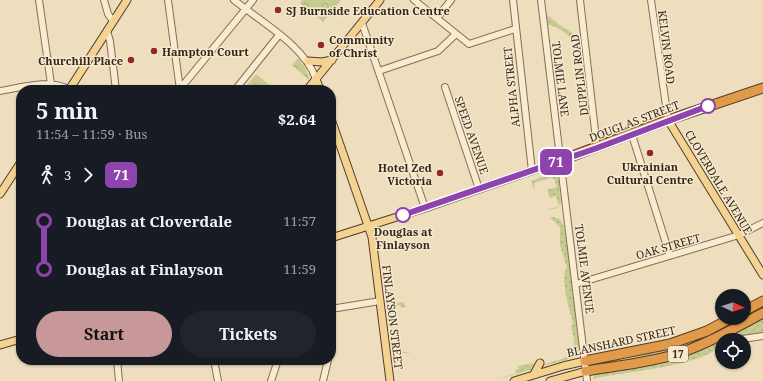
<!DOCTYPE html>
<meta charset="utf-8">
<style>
:root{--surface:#171b24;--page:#20242c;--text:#f1f3f6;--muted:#9ea1a6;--accent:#c8979a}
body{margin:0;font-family:"Noto Serif",serif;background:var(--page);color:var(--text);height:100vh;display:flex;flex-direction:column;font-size:15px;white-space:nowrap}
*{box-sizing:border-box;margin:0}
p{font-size:13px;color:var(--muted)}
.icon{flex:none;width:22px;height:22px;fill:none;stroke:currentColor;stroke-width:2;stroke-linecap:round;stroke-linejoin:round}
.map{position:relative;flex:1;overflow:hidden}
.details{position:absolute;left:16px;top:85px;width:320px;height:280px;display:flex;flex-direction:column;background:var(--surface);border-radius:16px;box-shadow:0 1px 3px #0004}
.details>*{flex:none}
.badge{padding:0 8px;border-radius:6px;font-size:14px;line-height:26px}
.needle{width:26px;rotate:93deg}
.fabs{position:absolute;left:715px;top:289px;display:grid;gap:8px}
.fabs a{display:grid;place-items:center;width:36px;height:36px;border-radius:50%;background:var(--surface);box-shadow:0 1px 3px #0004;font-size:20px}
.map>.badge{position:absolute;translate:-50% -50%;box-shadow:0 0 0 2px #fff}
.legs{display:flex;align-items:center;gap:6px;height:44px;padding:0 20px;font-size:13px}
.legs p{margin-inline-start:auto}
.head{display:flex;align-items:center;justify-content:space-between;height:68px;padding:0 20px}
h1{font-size:22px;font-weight:700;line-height:30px}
.action{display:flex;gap:8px;margin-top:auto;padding:8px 20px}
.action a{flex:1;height:46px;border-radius:24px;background:var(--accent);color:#111;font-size:16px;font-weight:700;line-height:46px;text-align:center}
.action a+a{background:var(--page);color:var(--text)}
ul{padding:0 20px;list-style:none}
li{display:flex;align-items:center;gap:14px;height:48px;font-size:15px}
li i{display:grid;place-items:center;width:6px;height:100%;margin:0 5px;background:currentColor}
li i::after{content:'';width:10px;height:10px;margin:-5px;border:3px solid;border-radius:50%;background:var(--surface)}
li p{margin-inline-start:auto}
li:first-child i{background:linear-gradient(#0000 50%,currentColor 0)}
li:last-child i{background:linear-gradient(currentColor 50%,#0000 0)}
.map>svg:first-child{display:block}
.grass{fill:url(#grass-dots)}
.forest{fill:url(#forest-crowns)}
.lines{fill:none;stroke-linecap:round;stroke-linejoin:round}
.minor-casing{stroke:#856e56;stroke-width:8}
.major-casing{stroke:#533c2b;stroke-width:9}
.highway-casing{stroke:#533c2b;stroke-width:11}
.minor{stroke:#f9ebcf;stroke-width:6}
.major{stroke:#f3d292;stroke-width:7}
.highway{stroke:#e09a4a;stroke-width:9}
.line-1-casing{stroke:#fff;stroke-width:9}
.line-1{stroke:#8e44ad;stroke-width:6}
.poi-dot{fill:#95262a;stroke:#f5e8cc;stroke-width:1.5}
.stop-1-dot{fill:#fff;stroke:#8e44ad;stroke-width:2}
.labels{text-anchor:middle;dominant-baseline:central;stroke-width:3;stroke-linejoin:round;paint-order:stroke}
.shield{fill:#f5e8cc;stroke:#6e6050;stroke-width:1}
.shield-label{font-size:10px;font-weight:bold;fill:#34261b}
.poi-label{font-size:11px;font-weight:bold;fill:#34261b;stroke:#f5e8cc;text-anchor:start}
.street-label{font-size:11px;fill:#34261b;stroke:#f5e8cc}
.stop-label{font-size:11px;font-weight:bold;fill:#34261b;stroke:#f5e8cc}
</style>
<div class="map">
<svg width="763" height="381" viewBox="0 0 763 381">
<defs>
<pattern id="grass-dots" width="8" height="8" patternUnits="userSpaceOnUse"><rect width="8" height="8" fill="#c6cb91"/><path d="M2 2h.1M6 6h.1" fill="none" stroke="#abae7c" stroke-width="1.8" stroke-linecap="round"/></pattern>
<pattern id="forest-crowns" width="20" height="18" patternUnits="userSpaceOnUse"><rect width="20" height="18" fill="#c6cb91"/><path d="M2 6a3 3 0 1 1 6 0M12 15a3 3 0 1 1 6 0" fill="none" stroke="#abae7c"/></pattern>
</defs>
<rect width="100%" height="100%" fill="#eedebd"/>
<path class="grass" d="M546,14L561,26L580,38L581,46L579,47C575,39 556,25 548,25Z
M553,173L558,177L561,201C560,208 554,210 547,210L559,206L556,196L550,198L547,190L557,187L554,179L550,178L534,183L535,188L534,189L531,181Z
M553,217L560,219L565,229L580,353L576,357L540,367L542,365C569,356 581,360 571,327L573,323C570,313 559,273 567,268L560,245V227L550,218Z
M401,302L404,303L406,307L402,308L400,305L393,307V310L390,312L394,346L399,351L412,353H398L394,349L388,306Z
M763,319V333L737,336L723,340Z
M729,323L730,325C697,350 653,356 613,363L653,352Z
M722,341C716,366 617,372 593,379L595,375L599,373L690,355Z
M534,363L533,368L530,370L493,381L516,373L515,370L519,369L518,366Z"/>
<path class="forest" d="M302,0H341L323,22L300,3Z
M298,58L306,69L310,81L292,65Z
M256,74L272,87L270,90H243Z"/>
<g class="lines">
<g class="minor-casing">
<path id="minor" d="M39,0L51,84
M104,0L108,14L113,21
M168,0L180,90
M234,0C261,22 305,46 316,79
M414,0L469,44L515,29
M513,0L532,171
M541,0L587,381
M580,0L597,148
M651,0L668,120
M437,18L451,0
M362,23L425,208
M107,31L110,41L116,90
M379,71L438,51L456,34
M180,85L184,84L253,0
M445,87L479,189
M235,90L279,35
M0,91C19,88 53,78 69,90
M632,135L670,256
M576,284L739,235L763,223
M331,309L380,301
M736,340L763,336
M722,346L719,351L722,355
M117,360L119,381
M214,360L218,381
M271,381L278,360
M323,381L328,360"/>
</g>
<g class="major-casing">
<path id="major" d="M308,61L322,62L332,60
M316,79L320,90
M69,90L127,0
M307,90L380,0
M331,119L372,237L390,381
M668,120L763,275
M0,194L21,162
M331,238L425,208L562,160
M0,345L21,339
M534,374L540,363
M514,381L563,366L585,361
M550,381L586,371"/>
</g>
<g class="highway-casing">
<path id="highway" d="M562,160L668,120L763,88
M744,311L763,301
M585,361L670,344L707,331L731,318
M586,371C616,366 647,363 677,354C707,344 735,328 763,313"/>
</g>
<use href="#minor" class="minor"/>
<use href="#major" class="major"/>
<use href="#highway" class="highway"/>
</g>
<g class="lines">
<g class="line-1-casing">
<path id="line-1" d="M403,215L597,148L708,106"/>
</g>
<use href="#line-1" class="line-1"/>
</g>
<g class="poi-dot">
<circle cx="278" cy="10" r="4"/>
<circle cx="321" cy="45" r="4"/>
<circle cx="154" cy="51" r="4"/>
<circle cx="131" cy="60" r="4"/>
<circle cx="650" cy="153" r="4"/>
<circle cx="440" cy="173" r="4"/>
</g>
<g class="stop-1-dot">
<circle cx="708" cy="106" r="7"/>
<circle cx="403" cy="215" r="7"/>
</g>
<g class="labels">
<rect class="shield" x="668" y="346" width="20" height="16" rx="3"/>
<g class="shield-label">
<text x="678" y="354">17</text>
</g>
<g class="poi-label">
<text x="286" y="10">SJ Burnside Education Centre</text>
<text x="329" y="39">Community<tspan x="329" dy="13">of Christ</tspan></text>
<text x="162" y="51">Hampton Court</text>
<text x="123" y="60" text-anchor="end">Churchill Place</text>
<text x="650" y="166" text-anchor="middle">Ukrainian<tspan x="650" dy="13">Cultural Centre</tspan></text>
<text x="432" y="167" text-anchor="end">Hotel Zed<tspan x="432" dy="13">Victoria</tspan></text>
</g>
<g class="street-label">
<text transform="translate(667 47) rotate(83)">KELVIN ROAD</text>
<text transform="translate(579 75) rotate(-97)">DUPPLIN ROAD</text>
<text transform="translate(561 79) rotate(83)">TOLMIE LANE</text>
<text transform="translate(511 87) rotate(-96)">ALPHA STREET</text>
<text transform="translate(634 121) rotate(-21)">DOUGLAS STREET</text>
<text transform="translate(472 135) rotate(71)">SPEED AVENUE</text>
<text transform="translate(719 182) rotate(59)">CLOVERDALE AVENUE</text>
<text transform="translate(668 246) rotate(-16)">OAK STREET</text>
<text transform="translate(585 269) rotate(83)">TOLMIE AVENUE</text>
<text transform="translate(393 317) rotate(83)">FINLAYSON STREET</text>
<text transform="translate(621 341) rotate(-12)">BLANSHARD STREET</text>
</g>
<g class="stop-label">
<text x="403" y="231">Douglas at<tspan x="403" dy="13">Finlayson</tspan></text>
</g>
</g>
</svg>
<div class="fabs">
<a><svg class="needle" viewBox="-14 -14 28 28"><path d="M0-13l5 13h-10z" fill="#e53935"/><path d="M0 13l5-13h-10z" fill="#9ea1a6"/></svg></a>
<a><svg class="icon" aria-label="locate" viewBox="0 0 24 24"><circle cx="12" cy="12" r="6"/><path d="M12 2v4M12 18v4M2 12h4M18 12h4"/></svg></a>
</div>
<b class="badge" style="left:556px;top:162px;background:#8e44ad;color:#fff">71</b>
<section class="details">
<div class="head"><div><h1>5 min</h1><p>11:54 – 11:59 · Bus</p></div><b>$2.64</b></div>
<div class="legs"><svg class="icon" aria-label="walk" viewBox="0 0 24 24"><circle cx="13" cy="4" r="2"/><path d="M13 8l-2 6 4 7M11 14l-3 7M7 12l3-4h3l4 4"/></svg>3<svg class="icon" aria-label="forward" viewBox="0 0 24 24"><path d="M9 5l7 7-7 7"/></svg><b class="badge" style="background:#8e44ad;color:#fff">71</b></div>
<ul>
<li><i style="color:#8e44ad"></i><b>Douglas at Cloverdale</b><p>11:57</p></li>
<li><i style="color:#8e44ad"></i><b>Douglas at Finlayson</b><p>11:59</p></li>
</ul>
<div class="action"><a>Start</a><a>Tickets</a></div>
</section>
</div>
